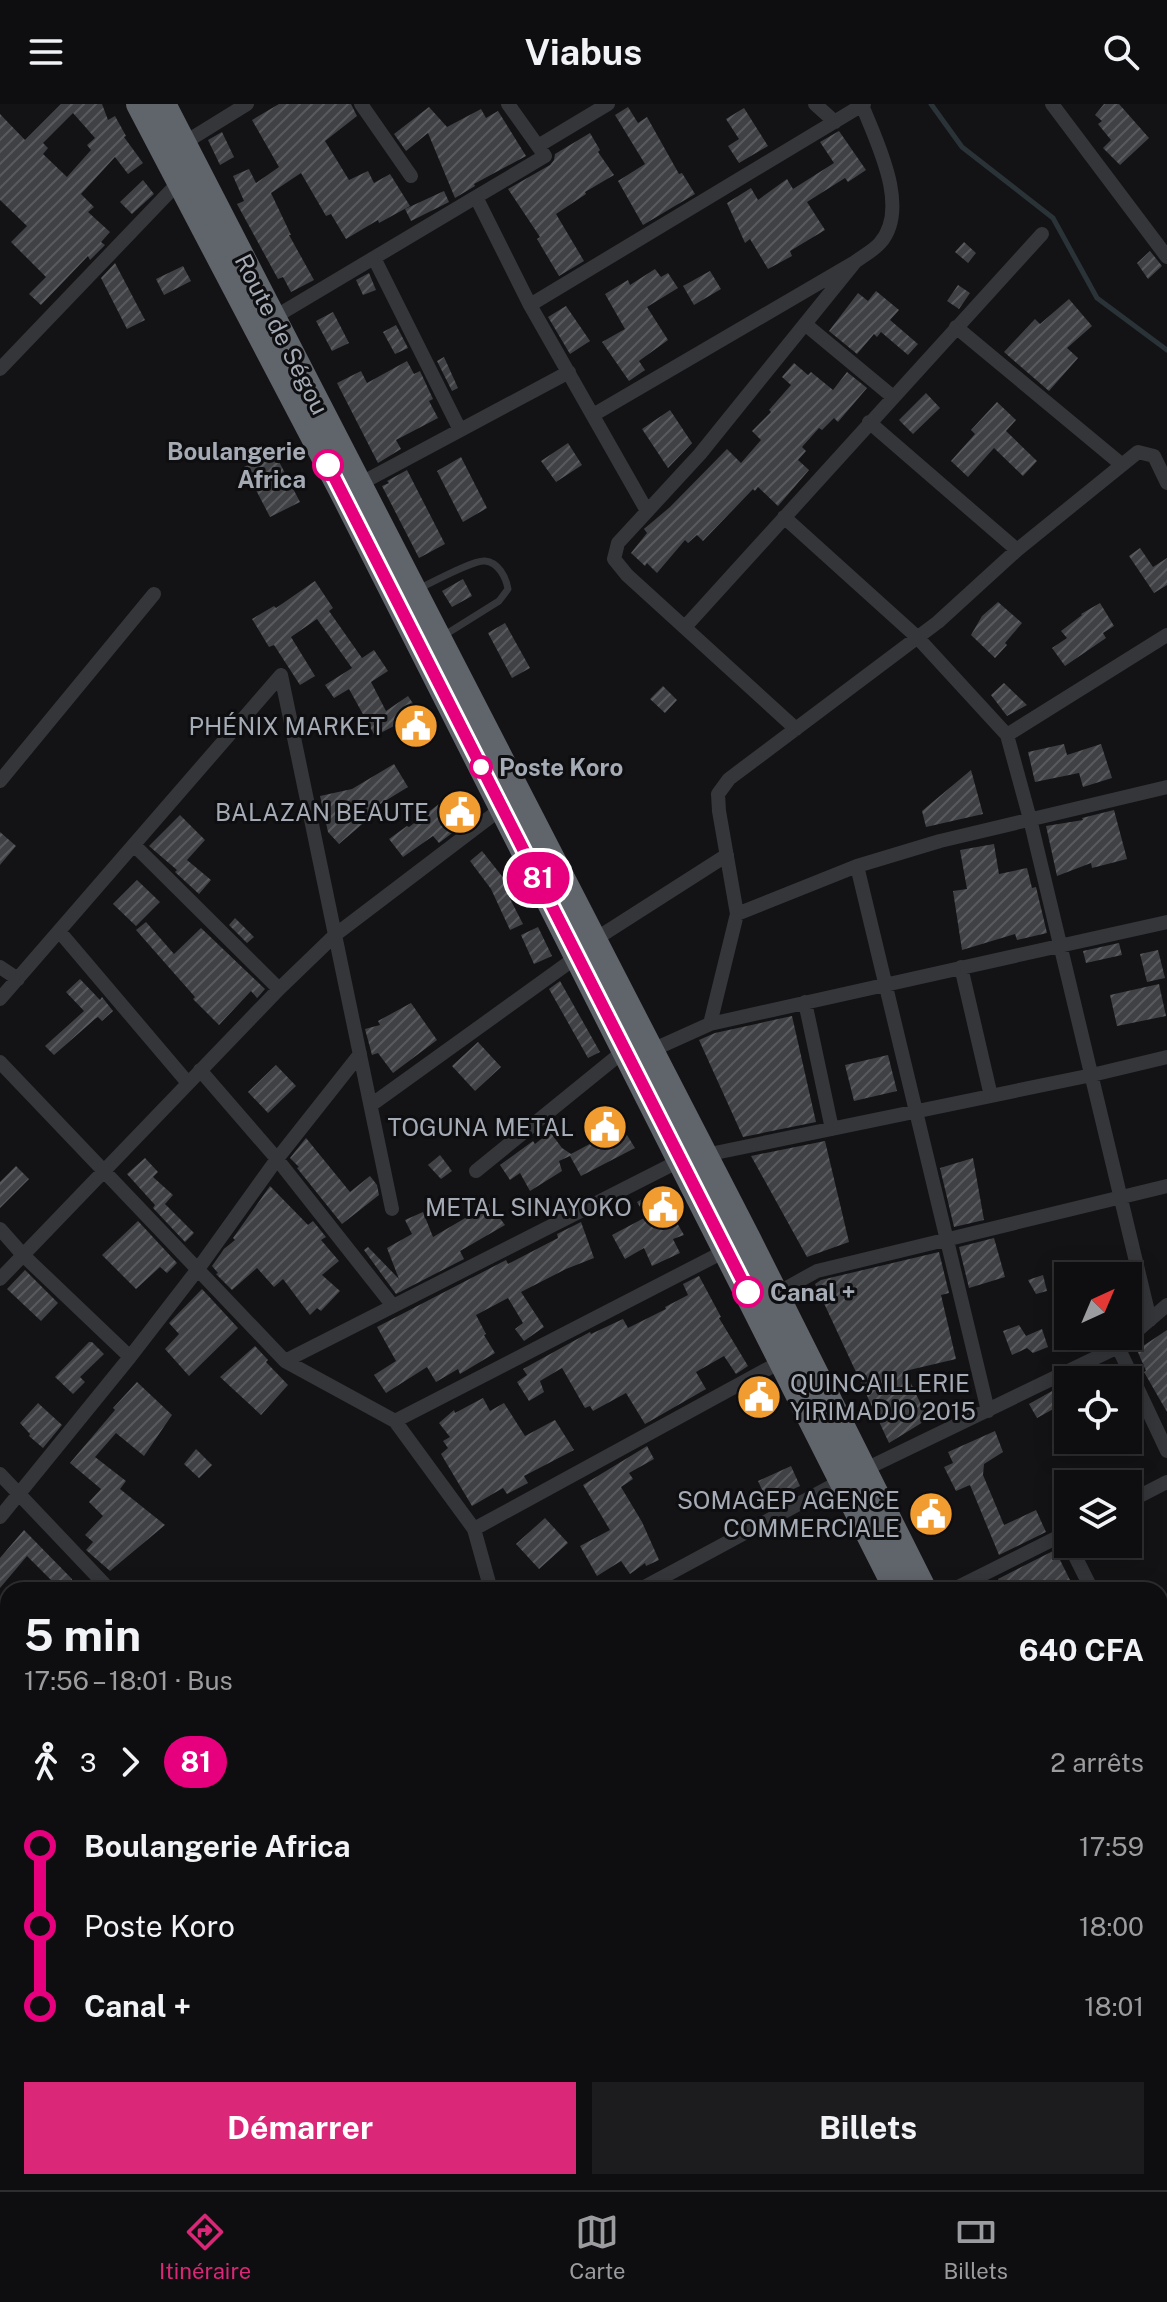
<!DOCTYPE html>
<html lang="fr">
<meta charset="utf-8">
<style>
:root{--surface:#0e0e10;--page:#1c1c1e;--text:#f1f3f6;--muted:#9b9c9f;--line:#2e2e30;--accent:#db2777}
body{margin:0;font-family:"Public Sans",sans-serif;background:var(--page);color:var(--text);height:100vh;display:flex;flex-direction:column;font-size:30px;white-space:nowrap}
*{box-sizing:border-box;margin:0}
p{font-size:26px;color:var(--muted)}
.icon{flex:none;width:44px;height:44px;fill:none;stroke:currentColor;stroke-width:2;stroke-linecap:round;stroke-linejoin:round}
.map{position:relative;flex:1;overflow:hidden}
.side{position:absolute;left:0px;top:1478px;width:1168px;height:608px;display:flex;flex-direction:column;background:var(--surface);border-radius:24px 24px 0 0;box-shadow:0 4px 20px #0003,0 0 0 2px var(--line)}
.side>*{flex:none}
.badge{padding:0 16px;border-radius:26px;font-size:28px;line-height:52px}
.needle{width:52px;rotate:44deg}
.controls{position:absolute;left:1054px;top:1158px;display:grid;gap:16px}
.controls a{display:grid;place-items:center;width:88px;height:88px;border-radius:0px;background:var(--surface);box-shadow:0 4px 20px #0003,0 0 0 2px var(--line);font-size:40px}
.map>.badge{position:absolute;translate:-50% -50%;box-shadow:0 0 0 4px #fff}
.legs{display:flex;align-items:center;gap:12px;height:88px;padding:0 24px;font-size:26px}
.legs p{margin-inline-start:auto}
.summary{display:flex;align-items:center;justify-content:space-between;height:136px;padding:0 24px}
h1{font-size:44px;font-weight:700;line-height:60px}
.cta{display:flex;gap:16px;margin-top:auto;padding:16px 24px}
.cta a{flex:1;height:92px;border-radius:0px;background:var(--accent);color:#fff;font-size:32px;font-weight:700;line-height:92px;text-align:center}
.cta a+a{background:var(--page);color:var(--text)}
ul{padding:0 24px;list-style:none}
li{display:flex;align-items:center;gap:28px;height:80px;font-size:30px}
li i{display:grid;place-items:center;width:12px;height:100%;margin:0 10px;background:currentColor}
li i::after{content:'';width:20px;height:20px;margin:-10px;border:6px solid;border-radius:50%;background:var(--surface)}
li p{margin-inline-start:auto}
li:first-child i{background:linear-gradient(#0000 50%,currentColor 0)}
li:last-child i{background:linear-gradient(currentColor 50%,#0000 0)}
header{display:flex;justify-content:space-between;align-items:center;height:104px;padding:0 24px;background:var(--surface);font-size:36px;font-weight:700}
.dock{display:flex;justify-content:space-around;align-items:center;height:112px;border-top:2px solid var(--line);background:var(--surface);font-size:22px;color:var(--muted)}
.dock a{display:grid;justify-items:center;gap:4px}
.dock .current{color:var(--accent)}
.map>svg:first-child{display:block}
.lines{fill:none;stroke-linecap:round;stroke-linejoin:round}
.stream{stroke:#2a3338;stroke-width:5}
.building{fill:url(#building-hatch);fill-rule:evenodd}
.lane{stroke:#34363a;stroke-width:7}
.street{stroke:#34363a;stroke-width:14}
.highway{stroke:#60646b;stroke-width:26}
.line-1-casing{stroke:#fff;stroke-width:18}
.line-1{stroke:#e6007e;stroke-width:12}
.stop-1-dot{fill:#fff;stroke:#e6007e;stroke-width:4}
.labels{text-anchor:middle;dominant-baseline:central;stroke-width:6;stroke-linejoin:round;paint-order:stroke}
.street-label{font-size:24px;fill:#a5abb5;stroke:#0e0e10}
.stop-label{font-size:24px;font-weight:bold;fill:#a5abb5;stroke:#0e0e10;text-anchor:start}
.poi-label{font-size:24px;fill:#a5abb5;stroke:#0e0e10;text-anchor:end}
</style>
<header><svg class="icon" aria-label="menu" viewBox="0 0 24 24"><path d="M4 6h16M4 12h16M4 18h16"/></svg>Viabus<svg class="icon" aria-label="search" viewBox="0 0 24 24"><circle cx="10" cy="10" r="6"/><path d="M15 15l6 6"/></svg></header>
<div class="map">
<svg width="1167" height="2086" viewBox="0 0 1167 2086">
<defs>
<pattern id="building-hatch" width="6" height="6" patternUnits="userSpaceOnUse" patternTransform="scale(2)"><rect width="6" height="6" fill="#3f4145"/><path d="M-1 1l2-2M0 6l6-6M5 7l2-2" fill="none" stroke="#585a5e"/></pattern>
</defs>
<rect width="100%" height="100%" fill="#131315"/>
<g class="lines">
<path class="stream" d="M931,0L962,43L1053,114L1097,194L1167,246"/>
</g>
<path class="building" d="M61,0H102L108,16L115,12L126,32L124,33L143,59L128,70L115,53L81,90L94,103L88,108L110,128L101,138L105,141L90,156L88,152L41,201L29,190L46,173L11,138L27,122L0,96V10L25,36ZM73,9L95,34L87,41L91,46L67,73L43,50L48,44L43,39Z
M279,0H351L357,12L325,37L349,76L368,67L374,79L390,70L410,102L379,119L378,116L346,135L331,110L326,112L301,69L271,89L291,131H289L314,176L291,188L283,173L278,175L237,100L244,97L233,72L249,65L256,79L279,63L252,16Z
M1104,0H1119L1149,34L1120,61L1103,44L1111,36L1098,20L1102,17L1095,11Z
M429,3L447,23L481,5L486,14L498,7L526,52L474,80L475,82L455,94L428,29L406,47L394,30Z
M628,3L638,19L647,13L679,70L682,69L695,90L643,121L618,77L645,60L615,11Z
M744,4L768,42L739,59L728,42L739,35L726,15Z
M839,27L866,66L848,78L845,74L807,98L825,126L790,147L792,152L768,165L750,135L745,139L727,99L751,84L758,96L787,75L793,85L834,59L820,38Z
M222,28L234,53L220,61L208,36Z
M590,29L600,46L598,48L614,71L585,88L586,90L556,110L584,157L559,172L537,135L540,133L508,85L550,61L554,56L555,50Z
M143,76L154,90L132,110L120,98Z
M444,87L449,98L411,117L405,105Z
M964,138L976,149L968,159L955,148Z
M1150,147L1162,162L1148,175L1137,159Z
M115,159L145,216L127,225L101,174Z
M183,162L191,177L164,191L156,175Z
M655,165L661,173L668,169L678,184L647,203L668,236L639,257L645,266L629,277L602,238L625,225L605,190L628,176L630,181Z
M710,167L721,185L694,201L683,182Z
M369,169L376,186L363,191L356,176Z
M958,181L970,189L959,205L947,197Z
M876,187L899,206L890,216L918,240L908,251L881,228L877,233L874,230L857,250L829,227L858,189L868,197Z
M1069,195L1092,222L1067,244L1078,254L1049,287L1004,248L1035,215L1040,220Z
M566,202L590,237L570,250L548,213Z
M333,208L349,239L332,247L316,217Z
M396,221L408,244L395,250L383,228Z
M444,253L458,284L452,287L437,257Z
M407,257L414,270L420,267L433,295L429,297L438,314L396,336L401,345L378,359L337,279L361,267L367,279Z
M794,259L808,271L811,268L833,286L847,268L867,284L838,318L834,314L822,326L819,324L802,343L806,347L798,356L809,366L778,402L758,383L755,387L753,385L703,437L697,431L688,439L685,436L657,469L647,459L645,462L631,449L647,429L644,425L670,403L727,345L741,359L761,336L752,327L771,308L769,306L791,281L782,273Z
M926,289L940,304L913,330L899,316Z
M997,298L1016,316L1006,327L1037,357L1023,372L994,344L968,373L951,357L975,330L971,326Z
M670,306L692,339L668,364L642,325Z
M568,339L582,361L556,378L541,357Z
M274,348L300,398L270,413L244,363Z
M461,353L487,404L463,418L437,367Z
M407,366L445,440L419,454L382,382L389,379L387,377Z
M1140,444L1153,463L1167,454V481L1154,489L1129,452Z
M463,475L472,492L452,503L442,487Z
M315,477L333,504L329,507L362,554L374,546L388,567L371,578L386,607L408,592L416,604L408,609L411,613L375,632L349,585L334,594L325,581L352,564L317,515L291,533L315,572L300,581L274,541L269,543L252,515L274,502L276,504Z
M998,498L1022,519L1005,539L1007,541L995,554L971,531L982,512Z
M1100,499L1114,522L1103,529L1106,534L1065,562L1052,544L1067,534L1061,527L1082,511L1081,510Z
M505,519L530,564L512,574L488,529Z
M1004,579L1027,601L1007,612L991,591Z
M663,582L677,596L665,609L650,595Z
M1064,640L1067,651L1101,640L1112,674L1083,683L1079,669L1035,678L1028,648Z
M394,660L408,683L372,705L375,709L339,740L328,728L320,692L352,685Z
M971,666L983,710L926,723L922,707Z
M452,690L469,711L458,720L460,723L439,739L433,732L403,753L389,735L407,722L409,723Z
M1114,706L1127,755L1092,764L1091,759L1057,772L1046,722L1083,716L1082,714Z
M180,711L205,736L187,756L211,776L199,790L175,768L177,766L149,742Z
M0,728L16,742L0,761Z
M994,740L999,770L1027,764L1032,784L1036,783L1047,829L1017,836L1015,830L962,846L953,787L967,785L960,746Z
M482,747L509,781L505,785L523,820L510,826L491,785L470,757Z
M137,776L160,798L136,822L113,800Z
M235,814L254,833L247,839L229,821Z
M146,818L174,850L201,824L265,885L257,894L251,887L219,921L193,895L195,893L136,826Z
M538,823L552,852L534,860L521,831Z
M1119,839L1122,851L1086,859L1083,847Z
M1158,846L1165,874L1147,878L1140,850Z
M80,875L100,896L102,893L113,907L102,917L98,913L95,915L54,951L45,942L84,907L66,888Z
M560,877L600,948L588,954L549,885Z
M1159,880L1166,912L1117,922L1110,891Z
M411,899L437,936L393,969L378,949L372,951L365,925L380,921L378,917Z
M792,912L816,1018L743,1033L699,936L715,929Z
M478,938L501,963L475,987L452,962Z
M888,951L897,987L854,997L845,961Z
M276,961L296,982L268,1009L248,988Z
M614,1027L619,1035L627,1031L635,1044L581,1072L570,1052L559,1057L562,1067L530,1087L520,1069L510,1076L500,1061L533,1037L535,1040L550,1028L562,1044L571,1050Z
M306,1034L350,1088L370,1072L377,1081L379,1091L342,1120L297,1064L299,1063L290,1054Z
M825,1037L849,1138L807,1153L751,1052Z
M440,1051L452,1067L441,1075L428,1061Z
M145,1054L158,1068L153,1073L173,1091L165,1100L194,1129L185,1138L153,1104L155,1101L127,1070Z
M973,1054L984,1116L954,1123L940,1064Z
M16,1062L29,1075L0,1104V1078Z
M270,1082L308,1121L313,1117L326,1133L321,1136L339,1157L322,1171L340,1187L321,1207L317,1204L310,1211L283,1175L274,1183L257,1164L232,1186L216,1170L218,1169L212,1162L224,1145L235,1136L233,1134Z
M658,1086L684,1131L673,1135L680,1149L652,1162L644,1144L625,1155L612,1131L646,1113L637,1098Z
M489,1100L505,1121L460,1147L464,1155L396,1190L364,1146L368,1143L399,1175L387,1144L412,1130L405,1116L423,1108L433,1133Z
M138,1117L177,1159L167,1169L160,1163L136,1185L102,1151Z
M581,1118L594,1154L566,1165L521,1188L544,1223L524,1237L515,1225L523,1219L508,1194L476,1211L486,1230L484,1231L495,1249L460,1270L458,1265L436,1278L427,1263L386,1289L374,1271L396,1257L377,1223L506,1156L508,1160L558,1134L557,1130Z
M994,1134L1005,1173L969,1184L959,1143Z
M939,1148L949,1189L941,1191L956,1255L905,1267L928,1315L889,1339L815,1180L821,1176Z
M25,1166L58,1199L41,1217L7,1185Z
M1043,1171L1047,1187L1036,1190L1028,1176Z
M699,1172L721,1213L719,1214L748,1262L736,1270L724,1252L696,1268L706,1285L645,1320L626,1289L593,1307L590,1302L585,1304L562,1264L540,1277L544,1288L529,1297L517,1278L527,1271L523,1265L590,1228L591,1230L623,1215L628,1224L666,1205L665,1203L688,1191L683,1180Z
M202,1185L238,1224L189,1272L165,1245L179,1230L169,1219Z
M1019,1221L1026,1232L1042,1225L1048,1243L1033,1249L1027,1244L1012,1251L1003,1227Z
M1167,1226V1308L1144,1268L1146,1267L1137,1246Z
M89,1238H92L104,1250L80,1273L85,1278L73,1290L55,1273Z
M255,1242L268,1256L266,1258L288,1281L261,1311L220,1273Z
M137,1278L172,1311L144,1352L116,1329L95,1353L126,1377L120,1385L165,1421L110,1467L86,1446L93,1438L85,1431L103,1412L89,1398L101,1385L70,1359L115,1306L113,1304Z
M1068,1278V1297L1037,1314L1029,1300Z
M483,1294L490,1307L504,1299L525,1332L555,1316L574,1346L524,1372L528,1379L507,1390L503,1384L472,1402L441,1350L448,1344L443,1337L450,1333L439,1319L454,1306L455,1309Z
M38,1299L62,1321L43,1344L29,1332L30,1330L20,1319Z
M995,1327L1003,1348L984,1360L983,1371L1004,1421L1036,1406L1046,1428L999,1451L970,1381L956,1387L944,1363L953,1359L948,1348Z
M647,1342L654,1355L629,1369L633,1375L621,1383L642,1418L659,1456L646,1462L645,1459L630,1470L621,1457L597,1472L580,1442L610,1426L583,1381Z
M196,1345L212,1361L199,1374L184,1360Z
M791,1362L800,1382L767,1397L758,1377Z
M545,1414L568,1439L539,1465L516,1440Z
M24,1426L72,1475V1480L66,1486H41L51,1476L27,1452L0,1484V1454Z
M1055,1446L1075,1486H1003L998,1475Z"/>
<g class="lines">
<path class="lane" d="M420,484C433,478 473,456 485,457C498,458 506,473 508,485L499,497L443,532"/>
<path class="street" d="M361,0L411,72
M508,0L545,52L476,93L530,201L647,407
M815,0L835,18
M1052,0L1167,153
M184,39L247,0
M538,42L608,0
M374,154L460,326
M530,201L864,0
M273,214L476,93
M805,220L893,293
M956,223L1121,360
M0,265L180,77
M593,311L855,158C863,152 874,146 880,139C911,104 876,37 862,1
M869,318L1017,446
M354,383L569,268
M784,413L917,533L1007,631L1030,715L1150,1216
M685,523L1042,130
M281,571L392,1105
M796,625L627,471L614,455L618,439L700,350L855,158
M1007,631L1167,531
M0,677L154,490
M134,741L279,885
M857,762L988,1307
M737,810L857,762L940,737L1167,683
M59,827L188,979
M594,836L727,751
M0,863L18,875
M961,863L991,992
M0,895L281,571
M805,898L832,1025
M710,920L737,810L719,707L718,690L729,675L938,518L1017,446L1138,348L1154,352L1167,379
M650,947L710,920L1167,818
M0,958L285,1257L395,1317L474,1425L491,1486
M200,966L277,1055L393,1202
M371,1001L578,852
M476,1067L625,946
M0,1125L23,1151L130,1253
M0,1175L279,885L335,831L502,704
M772,1192L817,1167L1167,1082
M1118,1243L1167,1347
M285,1257L681,1056L1092,971L1167,953
M395,1317L729,1145
M0,1370L110,1486
M1128,1398L1167,1378
M0,1413L130,1253L198,1165L277,1055L360,950
M474,1425L782,1257
M1069,1440L1092,1486
M639,1486L843,1376L1118,1243L1167,1201
M952,1486L1068,1428
M0,1554L8,1562
M1160,1624L1166,1636
M0,1733L8,1742
M0,1909L8,1902
M325,2078L333,2086
M661,2078L664,2086
M994,2078L997,2086
M41,2086L50,2078
M262,2086L271,2078
M702,2086L716,2078
M954,2086L969,2078"/>
<path class="highway" d="M139,0L343,389L897,1486
M163,0L748,1135L924,1486
M1160,1965L1167,1980
M1160,2024L1167,2041"/>
</g>
<g class="lines">
<g class="line-1-casing">
<path id="line-1" d="M328,361L748,1188"/>
</g>
<use href="#line-1" class="line-1"/>
</g>
<defs>
<g id="civic-disc" transform="scale(2.3)"><circle r="9.5" fill="#f09c30" stroke="#0e0e10"/><path d="M-.6-6.5H3V-4.5H.6V-3L4-1V1h2V6H-6V1h2V-1L-.6-3ZM-1.2 2.5V6h2.4V2.5Z" fill="#fff"/></g>
</defs>
<g fill-rule="evenodd">
<use href="#civic-disc" x="416" y="622"/>
<use href="#civic-disc" x="460" y="708"/>
<use href="#civic-disc" x="605" y="1023"/>
<use href="#civic-disc" x="663" y="1103"/>
<use href="#civic-disc" x="759" y="1293"/>
<use href="#civic-disc" x="931" y="1410"/>
</g>
<g class="stop-1-dot">
<circle cx="328" cy="361" r="14"/>
<circle cx="481" cy="663" r="10"/>
<circle cx="748" cy="1188" r="14"/>
</g>
<g class="labels">
<g class="street-label">
<text transform="translate(282 230) rotate(63)">Route de Ségou</text>
</g>
<g class="stop-label">
<text x="306" y="347" text-anchor="end">Boulangerie<tspan x="306" dy="28">Africa</tspan></text>
<text x="499" y="663">Poste Koro</text>
<text x="770" y="1188">Canal +</text>
</g>
<g class="poi-label">
<text x="385" y="622">PHÉNIX MARKET</text>
<text x="429" y="708">BALAZAN BEAUTE</text>
<text x="574" y="1023">TOGUNA METAL</text>
<text x="632" y="1103">METAL SINAYOKO</text>
<text x="790" y="1279" text-anchor="start">QUINCAILLERIE<tspan x="790" dy="28">YIRIMADJO 2015</tspan></text>
<text x="900" y="1396">SOMAGEP AGENCE<tspan x="900" dy="28">COMMERCIALE</tspan></text>
</g>
</g>
</svg>
<div class="controls">
<a><svg class="needle" viewBox="-14 -14 28 28"><path d="M0-13l5 13h-10z" fill="#e53935"/><path d="M0 13l5-13h-10z" fill="#9b9c9f"/></svg></a>
<a><svg class="icon" aria-label="locate" viewBox="0 0 24 24"><circle cx="12" cy="12" r="6"/><path d="M12 2v4M12 18v4M2 12h4M18 12h4"/></svg></a>
<a><svg class="icon" aria-label="layers" viewBox="0 0 24 24"><path d="M12 4l9 5-9 5-9-5zM3 14l9 5 9-5"/></svg></a>
</div>
<b class="badge" style="left:538px;top:774px;background:#e6007e;color:#fff">81</b>
<section class="side">
<div class="summary"><div><h1>5 min</h1><p>17:56 – 18:01 · Bus</p></div><b>640 CFA</b></div>
<div class="legs"><svg class="icon" aria-label="walk" viewBox="0 0 24 24"><circle cx="13" cy="4" r="2"/><path d="M13 8l-2 6 4 7M11 14l-3 7M7 12l3-4h3l4 4"/></svg>3<svg class="icon" aria-label="forward" viewBox="0 0 24 24"><path d="M9 5l7 7-7 7"/></svg><b class="badge" style="background:#e6007e;color:#fff">81</b><p>2 arrêts</p></div>
<ul>
<li><i style="color:#e6007e"></i><b>Boulangerie Africa</b><p>17:59</p></li>
<li><i style="color:#e6007e"></i><span>Poste Koro</span><p>18:00</p></li>
<li><i style="color:#e6007e"></i><b>Canal +</b><p>18:01</p></li>
</ul>
<div class="cta"><a>Démarrer</a><a>Billets</a></div>
</section>
</div>
<nav class="dock">
<a class="current"><svg class="icon" aria-label="directions" viewBox="0 0 24 24"><path d="M12 3l9 9-9 9-9-9zM9 14v-3h6M13 9l2 2-2 2"/></svg>Itinéraire</a>
<a><svg class="icon" aria-label="map" viewBox="0 0 24 24"><path d="M3 6l6-2 6 2 6-2v14l-6 2-6-2-6 2zM9 4v14M15 6v14"/></svg>Carte</a>
<a><svg class="icon" aria-label="tickets" viewBox="0 0 24 24"><path d="M3 7h18v10H3zM15 7v10"/></svg>Billets</a>
</nav>
